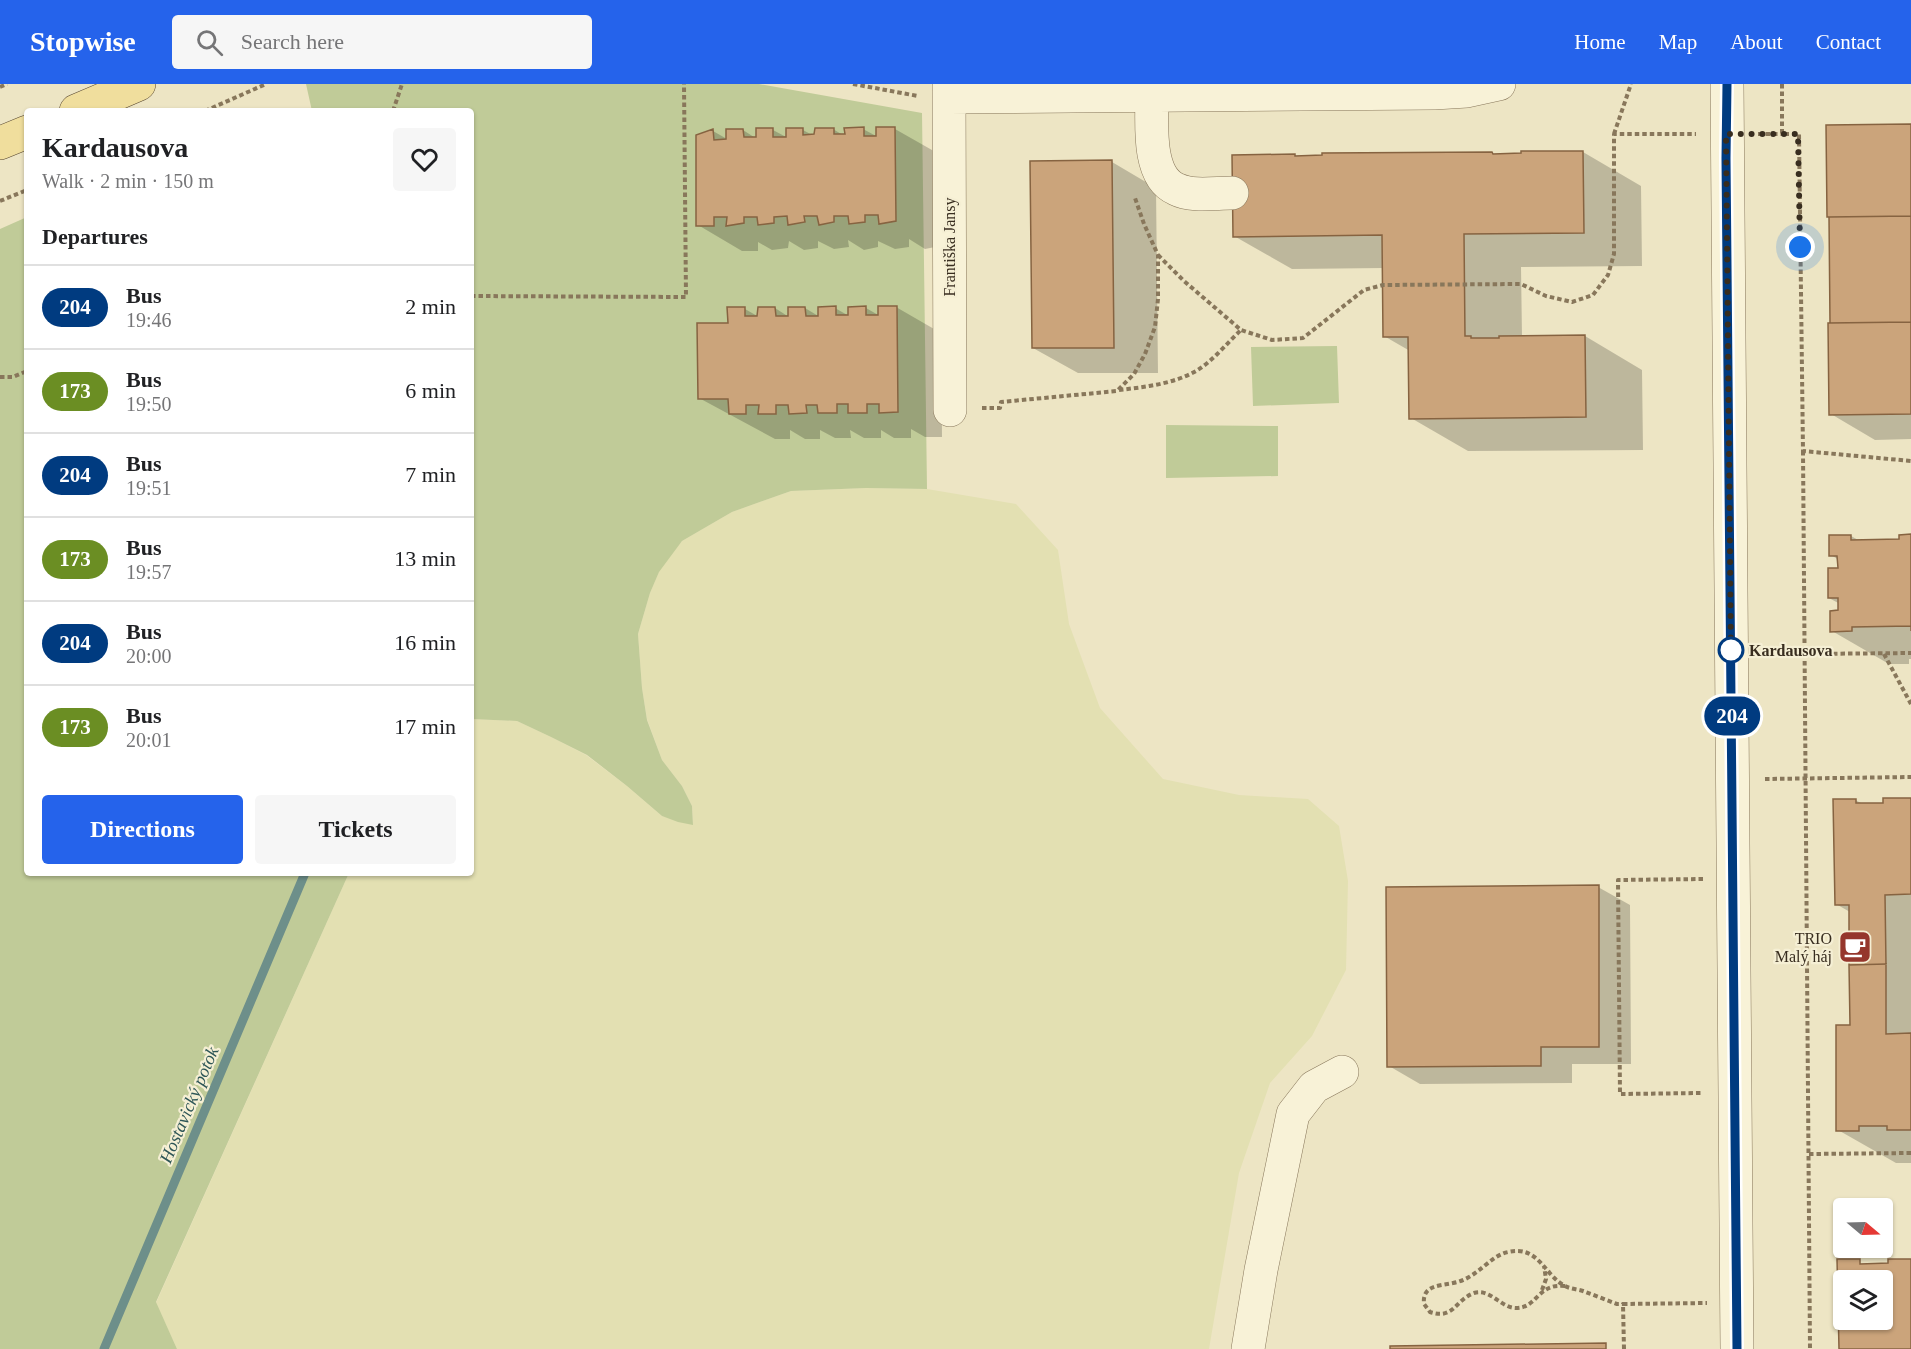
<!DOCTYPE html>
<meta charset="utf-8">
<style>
:root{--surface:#fff;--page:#f6f6f6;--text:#202124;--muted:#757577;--line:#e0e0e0;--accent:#2563eb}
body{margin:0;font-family:"Times New Roman",serif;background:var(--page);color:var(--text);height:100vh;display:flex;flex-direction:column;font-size:22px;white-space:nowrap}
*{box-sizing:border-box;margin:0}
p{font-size:20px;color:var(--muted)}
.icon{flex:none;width:33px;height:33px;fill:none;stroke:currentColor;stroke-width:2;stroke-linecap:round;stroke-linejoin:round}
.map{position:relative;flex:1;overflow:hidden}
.details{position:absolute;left:24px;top:24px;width:450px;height:768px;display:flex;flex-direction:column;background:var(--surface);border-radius:6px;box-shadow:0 2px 4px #0004}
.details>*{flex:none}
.badge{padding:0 12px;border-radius:20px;font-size:21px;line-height:39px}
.needle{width:39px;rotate:109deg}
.buttons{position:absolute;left:1833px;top:1114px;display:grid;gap:12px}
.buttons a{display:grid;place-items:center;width:60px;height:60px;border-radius:6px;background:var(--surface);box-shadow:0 2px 4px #0004;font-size:30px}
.you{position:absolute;width:30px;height:30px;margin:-15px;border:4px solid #fff;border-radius:50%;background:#1a73e8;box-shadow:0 0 0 9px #1a73e833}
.map>.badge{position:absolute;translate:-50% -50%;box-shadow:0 0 0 3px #fff}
h2{padding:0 18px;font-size:22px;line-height:54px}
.round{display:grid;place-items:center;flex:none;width:63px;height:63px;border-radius:6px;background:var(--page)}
.overview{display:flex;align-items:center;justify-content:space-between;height:102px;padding:0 18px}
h1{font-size:28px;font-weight:800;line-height:45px}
.cta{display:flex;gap:12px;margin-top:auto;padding:12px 18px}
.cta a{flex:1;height:69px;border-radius:6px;background:var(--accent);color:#fff;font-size:24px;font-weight:800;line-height:69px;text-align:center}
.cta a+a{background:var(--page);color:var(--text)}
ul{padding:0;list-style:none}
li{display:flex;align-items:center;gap:18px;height:84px;padding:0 18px;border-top:2px solid var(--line)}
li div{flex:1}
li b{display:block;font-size:22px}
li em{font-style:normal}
li .badge{min-width:66px;font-weight:700;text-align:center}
header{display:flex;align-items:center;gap:36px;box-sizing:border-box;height:84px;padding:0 30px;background:var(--accent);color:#fff}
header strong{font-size:28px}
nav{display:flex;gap:33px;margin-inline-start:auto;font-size:21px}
.search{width:420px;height:54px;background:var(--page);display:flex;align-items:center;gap:15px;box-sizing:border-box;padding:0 21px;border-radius:6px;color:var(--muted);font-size:22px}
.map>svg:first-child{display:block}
.farmland{fill:#e3e0b2}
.green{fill:#c0cb98}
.shadow{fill:#0003}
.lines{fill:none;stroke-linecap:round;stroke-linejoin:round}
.stream{stroke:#6d8f8a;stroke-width:9}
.building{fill:#cba47b;stroke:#866341;stroke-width:1.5;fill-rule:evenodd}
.minor-casing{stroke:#88775b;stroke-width:34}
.major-casing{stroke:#56452f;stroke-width:34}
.path{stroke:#88775b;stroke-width:4;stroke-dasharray:4.5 3;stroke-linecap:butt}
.minor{stroke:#f8f2d7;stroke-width:33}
.major{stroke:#f0de9d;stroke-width:33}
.line-casing{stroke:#fff;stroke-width:14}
.line{stroke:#003b80;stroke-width:9}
.walk{stroke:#382d1f;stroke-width:6;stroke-dasharray:0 10.8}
.stop-dot{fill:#fff;stroke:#003b80;stroke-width:3}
.labels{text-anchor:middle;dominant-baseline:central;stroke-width:4.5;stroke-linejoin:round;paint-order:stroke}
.street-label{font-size:16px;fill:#382d1f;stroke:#f5efd4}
.stop-label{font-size:16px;font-weight:bold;fill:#382d1f;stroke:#f5efd4;text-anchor:start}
.poi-label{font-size:16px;fill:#382d1f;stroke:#f5efd4;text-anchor:end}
.water-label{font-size:18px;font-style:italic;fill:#2e5657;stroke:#f5efd4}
</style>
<header>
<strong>Stopwise</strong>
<div class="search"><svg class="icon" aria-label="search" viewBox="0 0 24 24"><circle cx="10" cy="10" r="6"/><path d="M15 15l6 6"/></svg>Search here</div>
<nav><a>Home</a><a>Map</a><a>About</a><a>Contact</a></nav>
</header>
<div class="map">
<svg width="1911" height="1265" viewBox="0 0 1911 1265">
<rect width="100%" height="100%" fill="#ede5c4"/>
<path class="farmland" d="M866,404L927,405L1016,420L1058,466L1069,540L1100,624L1163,695L1239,711L1308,715L1339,742L1348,797L1346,886L1312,952L1270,999L1239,1089L1209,1265H177L156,1219L349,789H471V635L517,637L551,653L586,671L627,702L662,732L693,740L692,722L682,702L662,676L647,635L642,604L638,550L650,509L663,478L682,457L732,428L791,407Z"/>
<path class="green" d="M306,0H759L922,29L927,405L866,404L791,407L732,428L682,457L659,488L650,509L638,550L642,604L647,636L662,676L682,702L692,722L693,741L678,738L662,732L627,702L587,671L551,653L517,637L471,635V27H312Z
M27,133V789H349L156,1218L177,1265H0V145Z
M1337,262L1339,319L1253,322L1251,263Z
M1166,341L1278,342V392L1166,394Z"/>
<path class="shadow" d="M1911,42V355L1875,356L1831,330L1830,133Z
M833,45L846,53L863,45L878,53L895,45L939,70L940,162L925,165L909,155V163L895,165L878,157V163L864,166L848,156L849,163L834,165L818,157V164L804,166L789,157L788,164L772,166L758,158V167H742L698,141L713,47L727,55L743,46L757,55L773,46L788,54L787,46H803L814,52Z
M1583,68L1641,102L1642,182L1521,183L1522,253L1585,252L1642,286L1643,366L1468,367L1411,334L1410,267L1384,252V184L1292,185L1234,152L1294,71L1297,73L1492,69L1495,71L1522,70V69Z
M1112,78L1156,104L1158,289H1078L1033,264Z
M896,223L941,249L942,353H925L911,345V354H894L881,346V354H864L850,346L851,354H835L820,346V355H805L790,346V355H775L699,314L729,240L745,225L759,233L775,224L789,233L805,224L820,233L835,224L849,232L866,224L880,232Z
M1851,452L1860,457H1901L1911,452V575H1909V580H1889L1832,547L1839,528L1840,520L1829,514L1839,486V476L1831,471Z
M1911,715V1079H1896L1838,1046L1851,942L1850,828L1836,820L1855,716L1863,720L1885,721Z
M1598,803L1630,821L1631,980H1572V999L1420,1000L1389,982Z"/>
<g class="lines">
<path class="stream" d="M104,1265L305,789"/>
</g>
<path class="building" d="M1911,40V132L1827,133L1826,41Z
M864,43V52H876V43H895L896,137L879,140L878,131H865V138L849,140L848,132H834V138L819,141L817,132H804L805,138L788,141L787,132L774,133V139L758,141L757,133H744V139L726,142L727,133H714V142H696V51L713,45L714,56L726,55V45H743L744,53H756V44H773V53H786V44H803V51L814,50L815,44H834V50H845L844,44Z
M1521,67H1583L1584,149L1464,150L1465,252H1471V254H1499V252L1585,251L1586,333L1409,335L1408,253H1383L1382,151L1233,153L1232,71L1295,70V72L1322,71V69L1492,68L1493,70L1521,69Z
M1112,76L1114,264H1032L1030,77Z
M1911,132V238L1830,239L1829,133Z
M836,222V231H848V223L866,222V231H878V222H897L898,328L879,329V320H867V329H848V320H837V329H818L817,321H806L807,329L789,330L788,321H776V330H758L759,321H746V330H729L728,315H698L697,239H728L727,223H745V232H757L758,223H775L776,232H788V223H805L806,232H818V223Z
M1911,238V330L1829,331L1828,239Z
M1911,450V547V542L1852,543V547L1830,548V527L1838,526V514H1828V484H1838L1837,472H1829V451H1851V456L1899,455V451Z
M1883,714H1911V810L1885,811L1886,880L1849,881V821H1835L1833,715H1856V719H1883Z
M1599,801V963H1541V982L1387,983L1386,803Z
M1886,880V950L1911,949V1046H1887V1042H1859V1047H1836V941H1850L1849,881Z
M1837,1175H1860V1180L1888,1179V1175H1911V1265H1839ZM1844,1197H1882V1236H1844Z
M1606,1259V1265H1390V1262Z"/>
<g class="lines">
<g class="minor-casing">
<path id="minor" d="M949,0L950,326
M1152,0C1153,29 1144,91 1176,105C1192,113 1214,109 1232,109
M1727,0L1737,1265
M949,13L1434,9L1467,7L1499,0
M1248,1265L1261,1186L1293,1030L1314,1003L1342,988"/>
</g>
<g class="major-casing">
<path id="major" d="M76,27L139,0
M0,59L27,48"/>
</g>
<path class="path" d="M853,0L918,12
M1782,0V50H1799L1803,367L1911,377
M0,3L7,0
M205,27L266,0
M393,27L402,0
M1614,50L1631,0
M1758,50H1782
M0,117L27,106
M1158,171L1184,197L1241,246L1272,256L1303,254L1364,206L1383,201L1521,200L1546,212L1572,218L1593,211L1608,191L1614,170V50H1696
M471,212L686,213L684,0
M0,293H13L27,287
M1119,306C1145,303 1173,300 1196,287C1213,277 1227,259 1241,246
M982,324H1000L1001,318L1117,307L1134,290L1145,270L1155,243L1158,215V171L1144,140L1135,114
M1803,367L1810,1265
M1803,570L1911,569
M1884,570L1911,620
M1765,695L1911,693
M1703,795L1618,796L1620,1010L1703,1009
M1809,1070L1911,1069
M1565,1202C1537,1199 1538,1224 1516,1224C1501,1224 1490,1204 1474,1209C1455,1216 1454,1236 1430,1228L1424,1220C1422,1201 1439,1202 1453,1199C1477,1195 1489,1172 1508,1168C1539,1161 1544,1191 1565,1202C1570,1205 1577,1205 1583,1207C1594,1211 1606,1216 1617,1220H1623
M1542,1206L1546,1195L1544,1182
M1624,1265L1623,1220L1707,1219"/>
<use href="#minor" class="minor"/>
<use href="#major" class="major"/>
</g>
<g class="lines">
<g class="line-casing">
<path id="line" d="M1727,0L1726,74L1737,1265"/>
</g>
<use href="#line" class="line"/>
<path class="walk" d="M1731,566V576L1726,50H1798L1800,163"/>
</g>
<defs>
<g id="cafe-square" transform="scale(1.725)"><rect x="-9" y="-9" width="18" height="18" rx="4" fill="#95362c" stroke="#f5efd4"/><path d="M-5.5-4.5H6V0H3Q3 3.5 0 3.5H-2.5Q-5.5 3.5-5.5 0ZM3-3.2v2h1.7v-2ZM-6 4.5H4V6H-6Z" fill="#fff"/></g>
</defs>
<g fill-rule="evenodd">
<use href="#cafe-square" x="1855" y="863"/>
</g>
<circle class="stop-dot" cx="1731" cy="566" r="12"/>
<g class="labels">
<g class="street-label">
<text transform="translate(949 163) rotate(-90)">Františka Jansy</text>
</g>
<g class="stop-label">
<text x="1749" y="566">Kardausova</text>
</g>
<g class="poi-label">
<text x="1832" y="854">TRIO<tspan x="1832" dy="18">Malý háj</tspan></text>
</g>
<g class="water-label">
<text transform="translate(189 1021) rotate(-67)">Hostavický potok</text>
</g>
</g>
</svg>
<div class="buttons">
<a><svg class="needle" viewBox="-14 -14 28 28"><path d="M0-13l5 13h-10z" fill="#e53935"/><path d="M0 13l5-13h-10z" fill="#757577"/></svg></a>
<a><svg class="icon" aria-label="layers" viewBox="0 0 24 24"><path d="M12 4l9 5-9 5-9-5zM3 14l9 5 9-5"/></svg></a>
</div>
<div class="you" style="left:1800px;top:163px"></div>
<b class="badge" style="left:1732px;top:632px;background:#003b80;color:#fff">204</b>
<section class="details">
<div class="overview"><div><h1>Kardausova</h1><p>Walk · 2 min · 150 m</p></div><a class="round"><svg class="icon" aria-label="heart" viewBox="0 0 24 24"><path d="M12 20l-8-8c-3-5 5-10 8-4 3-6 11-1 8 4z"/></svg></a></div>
<h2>Departures</h2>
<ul>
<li><span class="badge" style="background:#003b80;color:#fff">204</span><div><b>Bus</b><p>19:46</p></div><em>2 min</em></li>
<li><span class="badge" style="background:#6b8e23;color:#fff">173</span><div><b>Bus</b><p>19:50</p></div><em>6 min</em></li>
<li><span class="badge" style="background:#003b80;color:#fff">204</span><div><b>Bus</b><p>19:51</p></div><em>7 min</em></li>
<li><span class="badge" style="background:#6b8e23;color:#fff">173</span><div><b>Bus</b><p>19:57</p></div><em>13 min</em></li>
<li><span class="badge" style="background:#003b80;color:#fff">204</span><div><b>Bus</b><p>20:00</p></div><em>16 min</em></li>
<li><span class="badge" style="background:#6b8e23;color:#fff">173</span><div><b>Bus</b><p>20:01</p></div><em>17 min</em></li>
</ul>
<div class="cta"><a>Directions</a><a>Tickets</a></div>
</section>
</div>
